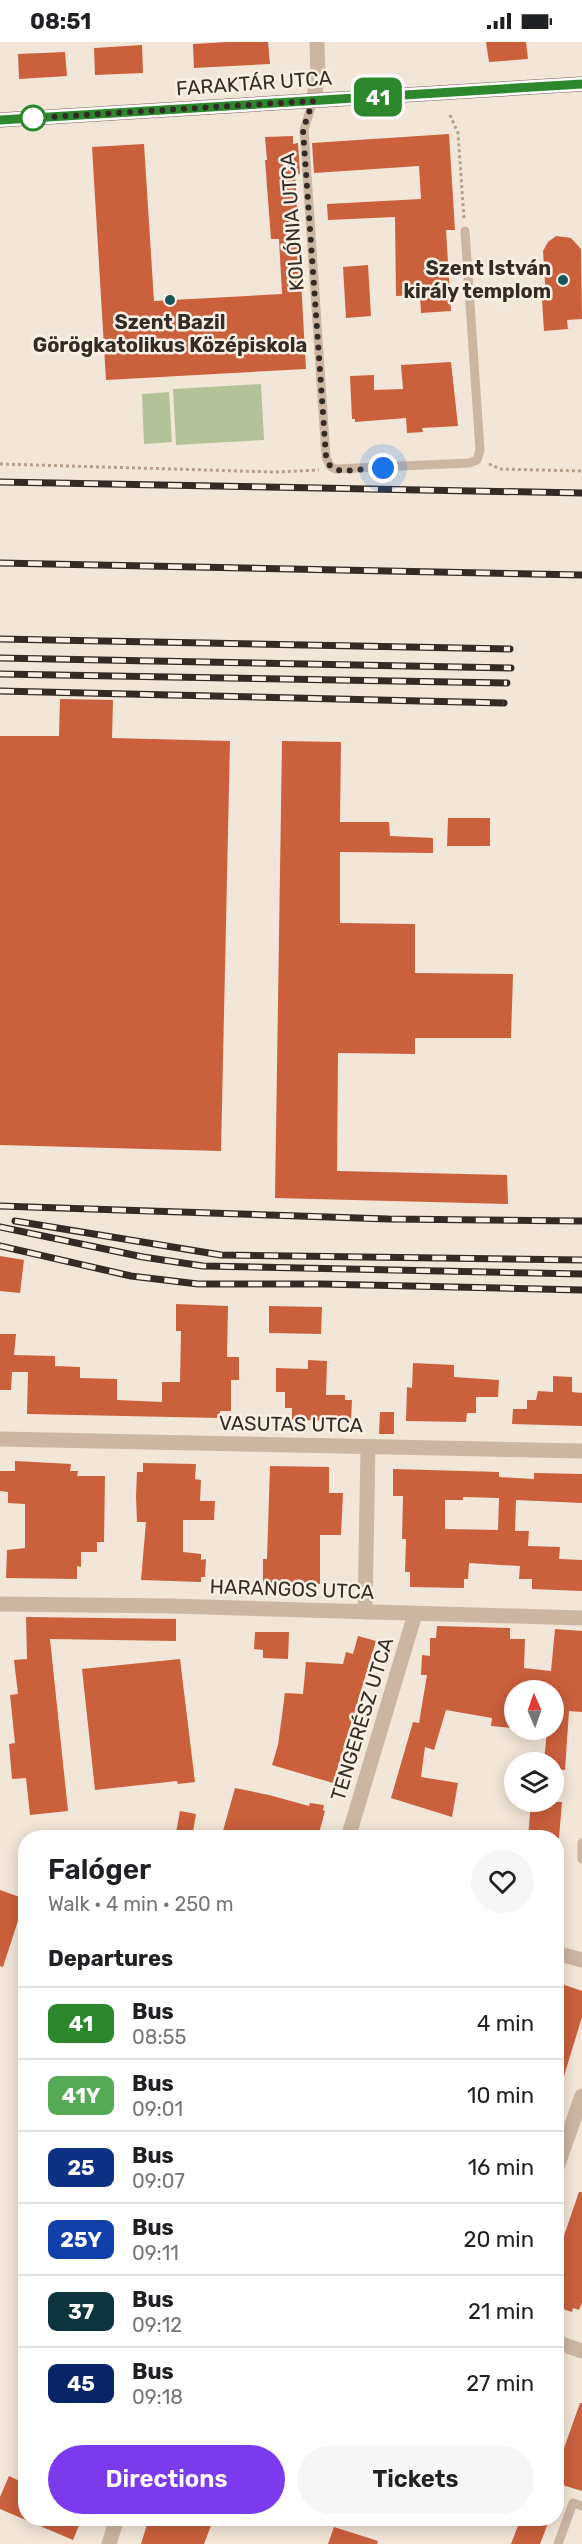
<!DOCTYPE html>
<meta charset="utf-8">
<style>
:root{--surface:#fff;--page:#f6f6f6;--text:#202124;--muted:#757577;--line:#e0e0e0;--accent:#7c3aed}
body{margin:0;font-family:Rubik,sans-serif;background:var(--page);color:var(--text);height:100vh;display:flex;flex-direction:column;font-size:22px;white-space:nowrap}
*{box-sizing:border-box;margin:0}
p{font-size:20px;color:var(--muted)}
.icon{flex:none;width:33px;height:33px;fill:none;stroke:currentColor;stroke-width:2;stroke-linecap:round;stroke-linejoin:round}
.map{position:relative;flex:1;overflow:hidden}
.side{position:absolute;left:18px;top:1788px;width:546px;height:696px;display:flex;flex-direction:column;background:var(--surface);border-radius:24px;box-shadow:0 3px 15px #0003}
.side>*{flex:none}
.badge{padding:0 12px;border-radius:9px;font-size:21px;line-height:39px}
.needle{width:39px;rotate:358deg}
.buttons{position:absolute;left:504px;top:1638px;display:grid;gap:12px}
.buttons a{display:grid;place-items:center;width:60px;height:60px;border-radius:50%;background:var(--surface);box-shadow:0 3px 15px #0003;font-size:30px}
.you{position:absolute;width:30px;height:30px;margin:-15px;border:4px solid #fff;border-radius:50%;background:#1a73e8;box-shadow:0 0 0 9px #1a73e833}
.map>.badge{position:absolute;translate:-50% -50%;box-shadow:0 0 0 3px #fff}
h2{padding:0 30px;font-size:22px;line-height:54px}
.round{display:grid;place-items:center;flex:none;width:63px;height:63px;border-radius:32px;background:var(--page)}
.head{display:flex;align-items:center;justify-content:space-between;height:102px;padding:0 30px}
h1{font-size:28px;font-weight:600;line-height:45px}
.cta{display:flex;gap:12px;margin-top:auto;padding:12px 30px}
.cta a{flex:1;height:69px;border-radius:36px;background:var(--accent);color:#fff;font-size:24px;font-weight:600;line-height:69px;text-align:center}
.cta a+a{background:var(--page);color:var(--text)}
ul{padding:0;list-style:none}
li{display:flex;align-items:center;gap:18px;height:72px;padding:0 30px;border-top:2px solid var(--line)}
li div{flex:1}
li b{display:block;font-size:22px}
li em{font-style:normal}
li .badge{min-width:66px;font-weight:700;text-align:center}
.status{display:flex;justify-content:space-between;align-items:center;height:42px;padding:0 30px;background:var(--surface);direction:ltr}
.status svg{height:16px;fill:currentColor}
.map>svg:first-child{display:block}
.green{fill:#b3c298}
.building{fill:#cb603d;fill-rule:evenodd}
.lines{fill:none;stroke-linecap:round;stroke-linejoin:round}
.path{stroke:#b6a08e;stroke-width:3;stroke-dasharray:3 3;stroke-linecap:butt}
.lane{stroke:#cbb6a4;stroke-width:9}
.street{stroke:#cbb6a4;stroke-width:15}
.primary{stroke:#786256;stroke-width:15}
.rail-casing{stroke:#352b26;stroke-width:7}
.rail{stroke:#faf0e4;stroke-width:4.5;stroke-dasharray:14;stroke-linecap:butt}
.line-casing{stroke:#fff;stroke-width:14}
.line{stroke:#2d882d;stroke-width:9}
.walk{stroke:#352b26;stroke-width:6;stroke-dasharray:0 10.8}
.stop-dot{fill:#fff;stroke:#2d882d;stroke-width:3}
.poi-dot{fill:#1a5459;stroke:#faf0e4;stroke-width:2}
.labels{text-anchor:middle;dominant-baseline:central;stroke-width:5;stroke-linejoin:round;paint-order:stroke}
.street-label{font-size:20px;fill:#352b26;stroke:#faf0e4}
.poi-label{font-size:20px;font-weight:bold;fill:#352b26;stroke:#faf0e4;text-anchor:end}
</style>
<div class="status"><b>08:51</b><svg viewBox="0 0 49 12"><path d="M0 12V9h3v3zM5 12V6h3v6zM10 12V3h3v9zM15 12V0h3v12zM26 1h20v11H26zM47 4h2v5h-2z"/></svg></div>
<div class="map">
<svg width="582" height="2502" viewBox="0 0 582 2502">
<rect width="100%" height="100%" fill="#f2e6d8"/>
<path class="green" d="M261,342L264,398L176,403L173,347Z
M169,350L172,400L144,402L142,352Z"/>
<path class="building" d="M227,0H268L270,22L194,26L193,2Z
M486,0H526L528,17L489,20Z
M142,3L143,31L95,33L94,6Z
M65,10L67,34L19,37L18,12Z
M449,92L455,188H446L451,269L421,271L420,253L396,254L395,175L328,178L327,162L421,157L419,124L314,131L312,101Z
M293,94V102L298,101L300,132H295L306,327L106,338L92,105L144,102L154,259L282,252L279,197H271L265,118H267L265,95Z
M556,194L571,196L581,207L582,277L567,278L568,287L544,289L542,257H546L543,209L548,200Z
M368,223L371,274L346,276L343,225Z
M451,320L458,384L422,386L423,390L407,391L406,376L355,380V377H352L350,334L374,333V348L403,347L401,323Z
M60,657L113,658L112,696L230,699L221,1109L0,1103V694H59Z
M282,699L341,700L340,780H389L390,794L433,796V811L340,810V881L415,882V931L513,932L511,996H415V1012L338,1011L337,1129L507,1133L508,1162L275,1156Z
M448,776H490V804H447Z
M0,1214L24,1218L20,1251L0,1249Z
M176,1262L228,1264L227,1315H239V1338H231V1369H220V1376L27,1372L28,1330H12L11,1348H0V1292H16L14,1313L55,1314V1324L80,1325V1336L117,1337V1358L162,1360V1340H180L181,1289H176Z
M269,1264L322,1265L321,1292L269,1291Z
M308,1318L327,1319L326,1353H345V1358H352L351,1379L292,1378V1366H285V1350H276V1326L308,1327Z
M413,1321L454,1323V1335L499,1338L498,1355H476V1371H467L466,1380L406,1379L407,1345L412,1346Z
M553,1334L572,1335V1350L582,1351V1384L512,1382L513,1367H527V1358H536L538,1349L553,1350Z
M380,1370H394V1392H379Z
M15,1419L71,1422L70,1429H78L77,1434H105L104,1500H97V1510H81V1525L77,1524V1537L6,1536L7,1508L25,1506V1462L8,1461V1450L0,1449V1429H15Z
M143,1421L196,1422L195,1437L201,1438L200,1459H215L214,1478H183V1510L201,1512V1518L206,1517L205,1535H201V1540L141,1538L146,1480H137L136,1454L137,1430H143Z
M270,1424L329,1425V1451H343L341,1493H320V1542L263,1541V1517H267Z
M393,1427L499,1430V1435L534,1437V1431L582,1432V1461L516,1458L515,1489H529L528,1504L560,1505L559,1517L582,1518V1549L532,1547V1537H519L520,1524L469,1521L468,1537H464V1546L410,1545V1530H405L406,1497H402L403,1454H393ZM463,1455L499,1456L498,1488L445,1487V1458H463Z
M26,1575L176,1577V1599L50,1597L68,1769L30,1773L26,1736L12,1737L9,1702L15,1701L10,1653L18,1652L14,1618L27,1617Z
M437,1584L510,1586V1597H525L524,1626L551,1629L555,1587L582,1589V1670L569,1669L565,1728L554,1727V1720H544L547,1688H554V1648H514V1686L491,1684L492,1676L446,1668L434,1708L425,1705L421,1735L458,1741L452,1775L391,1756L413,1680L419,1681L427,1633H421L422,1613L430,1614V1596H436Z
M255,1590H289L288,1617L263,1616V1608L254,1607Z
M358,1594L376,1599L333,1741L272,1723L278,1703L285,1651L303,1652L306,1620L343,1622L346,1610L353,1612Z
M180,1617L195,1740L178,1742L177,1739L95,1748L82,1627Z
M235,1746L269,1753L309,1764L310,1761L324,1763L323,1768L325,1769L318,1795L307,1792L305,1796L279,1788L277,1796H221Z
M531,1760H562L559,1796H528Z
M180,1769L196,1772L192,1796H175Z
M0,1848L25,1857L3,1925L0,1924Z
M556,1940L582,1949V1975L560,2047H556Z
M579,2150H582V2261L579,2268L573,2266L572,2270L556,2265V2217Z
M580,2361H582V2449L556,2441V2407L563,2409Z
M9,2434L26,2442V2476H82L73,2498L0,2467V2455Z
M149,2476H200L212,2481L204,2502H141Z
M521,2476H550L540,2502H511Z
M334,2485L378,2499L377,2502H328Z"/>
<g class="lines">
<path class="path" d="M450,73L458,91L464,177
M0,422L275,430L319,428
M489,422L500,427L582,429"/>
<path class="lane" d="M313,59L304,88L326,415L330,424L335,427L469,421L477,418L480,408L465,189
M582,1801V1817
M558,2502L573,2461L582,2464"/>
<path class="street" d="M313,59L318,35L317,0
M0,1397L582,1409
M0,1562L171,1564L582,1576
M365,1570L368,1405
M348,1796L415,1572
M556,1911L582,1918
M556,2128L582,2054
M556,2300L582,2309
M109,2502L117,2476"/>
<path class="primary" d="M0,78L582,42"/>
<g class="rail-casing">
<path id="rail" d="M0,440L582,451
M0,521L582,533
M0,597L510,607
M0,616L511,626
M0,632L507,641
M0,649L504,661
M0,1164L388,1177L582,1179
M15,1179L221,1213L582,1218
M0,1185L143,1215L203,1224L582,1232
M0,1204L131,1234L198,1242H322L582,1248"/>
</g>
<use href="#rail" class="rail"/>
</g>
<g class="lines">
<g class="line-casing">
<path id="line" d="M0,78L582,42"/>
</g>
<use href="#line" class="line"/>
<path class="walk" d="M33,76L313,59L303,88L326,414L330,424L341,429L383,426"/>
</g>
<circle class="stop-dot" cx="33" cy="76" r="12"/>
<g class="poi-dot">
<circle cx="563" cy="238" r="6"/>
<circle cx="170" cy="258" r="6"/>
</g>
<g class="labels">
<g class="street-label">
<text transform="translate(254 41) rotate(-4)">FARAKTÁR UTCA</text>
<text transform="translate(292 180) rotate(-94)">KOLÓNIA UTCA</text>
<text transform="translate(291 1382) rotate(1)">VASUTAS UTCA</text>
<text transform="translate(292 1547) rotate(2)">HARANGOS UTCA</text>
<text transform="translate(362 1677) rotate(-73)">TENGERÉSZ UTCA</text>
</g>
<g class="poi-label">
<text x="551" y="226">Szent István<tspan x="551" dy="23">király templom</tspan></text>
<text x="170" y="280" text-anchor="middle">Szent Bazil<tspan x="170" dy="23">Görögkatolikus Középiskola</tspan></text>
</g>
</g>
</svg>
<div class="buttons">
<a><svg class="needle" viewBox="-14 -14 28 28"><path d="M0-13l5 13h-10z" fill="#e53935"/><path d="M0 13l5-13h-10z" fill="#757577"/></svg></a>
<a><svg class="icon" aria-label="layers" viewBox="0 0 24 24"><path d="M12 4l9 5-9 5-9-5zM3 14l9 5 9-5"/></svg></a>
</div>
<div class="you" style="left:383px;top:426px"></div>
<b class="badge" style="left:378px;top:55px;background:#2d882d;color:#fff">41</b>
<section class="side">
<div class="head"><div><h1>Falóger</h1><p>Walk · 4 min · 250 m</p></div><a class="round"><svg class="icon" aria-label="heart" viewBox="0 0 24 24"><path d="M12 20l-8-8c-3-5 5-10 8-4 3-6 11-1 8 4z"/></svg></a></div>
<h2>Departures</h2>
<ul>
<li><span class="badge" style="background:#2d882d;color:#fff">41</span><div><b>Bus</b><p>08:55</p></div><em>4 min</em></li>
<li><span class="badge" style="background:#5a5;color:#fff">41Y</span><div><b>Bus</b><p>09:01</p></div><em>10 min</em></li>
<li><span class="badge" style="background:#0d3184;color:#fff">25</span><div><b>Bus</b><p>09:07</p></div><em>16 min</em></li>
<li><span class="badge" style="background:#1240ab;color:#fff">25Y</span><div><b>Bus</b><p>09:11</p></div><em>20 min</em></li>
<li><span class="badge" style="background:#0c343d;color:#fff">37</span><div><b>Bus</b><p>09:12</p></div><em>21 min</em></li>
<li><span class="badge" style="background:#082568;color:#fff">45</span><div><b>Bus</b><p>09:18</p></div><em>27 min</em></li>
</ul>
<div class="cta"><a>Directions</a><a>Tickets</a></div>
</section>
</div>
